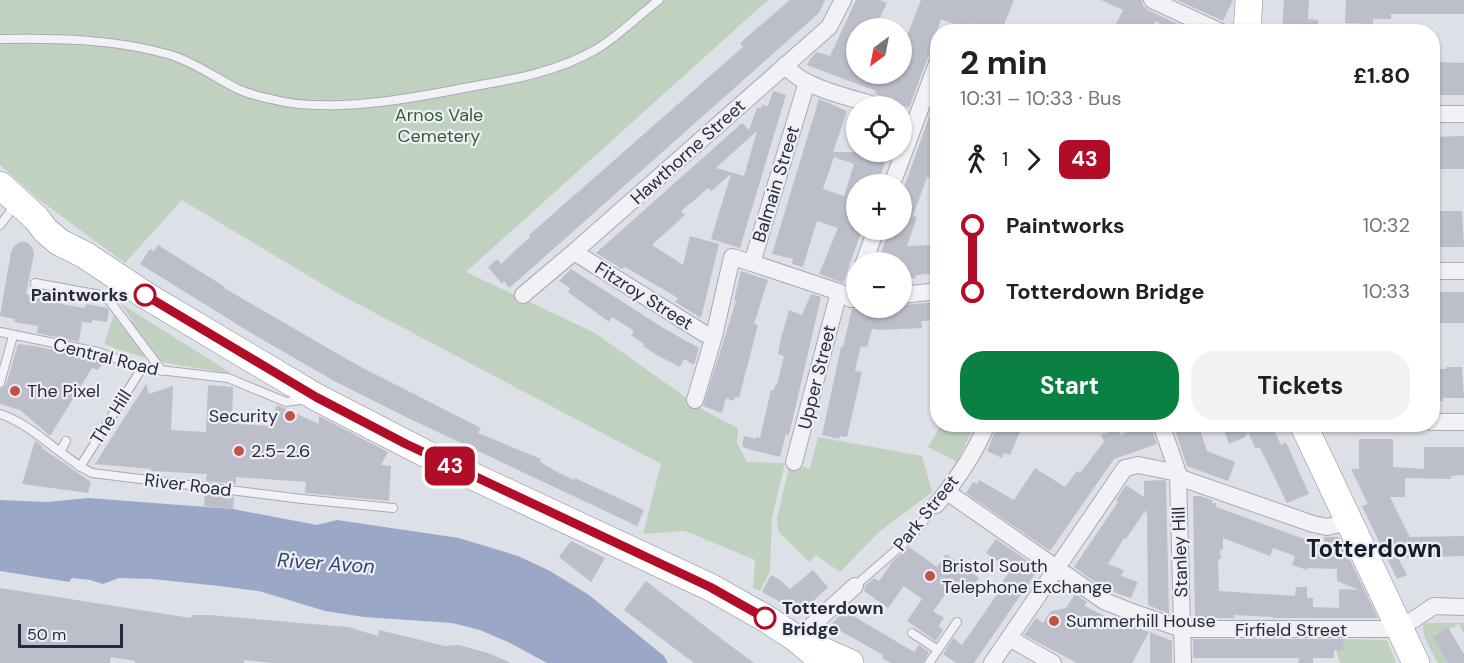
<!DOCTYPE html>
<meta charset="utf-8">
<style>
:root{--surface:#fff;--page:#f2f2f2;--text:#202124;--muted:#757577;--accent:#0b8043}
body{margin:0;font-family:"DM Sans",sans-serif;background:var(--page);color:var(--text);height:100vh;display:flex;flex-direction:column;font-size:22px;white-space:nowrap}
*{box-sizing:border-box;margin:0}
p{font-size:20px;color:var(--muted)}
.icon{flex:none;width:33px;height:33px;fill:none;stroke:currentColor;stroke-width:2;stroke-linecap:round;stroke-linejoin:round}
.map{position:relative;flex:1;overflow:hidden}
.sheet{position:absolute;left:930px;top:24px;width:510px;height:408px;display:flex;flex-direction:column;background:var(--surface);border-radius:24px;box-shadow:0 2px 4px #0004}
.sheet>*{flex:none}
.badge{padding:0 12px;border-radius:9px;font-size:21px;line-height:39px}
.needle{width:39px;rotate:212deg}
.fabs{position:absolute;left:846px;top:18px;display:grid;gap:12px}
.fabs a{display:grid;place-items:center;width:66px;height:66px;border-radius:50%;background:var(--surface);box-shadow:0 2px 4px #0004;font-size:30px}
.scale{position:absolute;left:18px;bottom:15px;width:105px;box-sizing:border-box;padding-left:6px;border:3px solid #282b3d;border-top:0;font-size:16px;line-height:21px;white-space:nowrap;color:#282b3d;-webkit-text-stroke:4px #eeeff5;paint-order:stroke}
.map>.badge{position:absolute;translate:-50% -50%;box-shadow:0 0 0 3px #fff}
.legs{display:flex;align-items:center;gap:9px;height:66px;padding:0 30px;font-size:20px}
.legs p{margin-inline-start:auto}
.head{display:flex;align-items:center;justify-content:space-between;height:102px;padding:0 30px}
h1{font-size:33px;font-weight:700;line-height:45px}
.action{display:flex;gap:12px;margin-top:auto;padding:12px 30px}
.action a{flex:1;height:69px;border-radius:24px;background:var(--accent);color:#fff;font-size:24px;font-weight:700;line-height:69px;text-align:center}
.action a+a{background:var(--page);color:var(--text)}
ul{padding:0 30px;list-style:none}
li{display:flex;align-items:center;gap:21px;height:66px;font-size:22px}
li i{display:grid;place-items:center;width:9px;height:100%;margin:0 8px;background:currentColor}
li i::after{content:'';width:15px;height:15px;margin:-8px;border:4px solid;border-radius:50%;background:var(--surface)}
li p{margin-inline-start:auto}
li:first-child i{background:linear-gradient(#0000 50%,currentColor 0)}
li:last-child i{background:linear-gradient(currentColor 50%,#0000 0)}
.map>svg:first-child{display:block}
.green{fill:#c1d1c0}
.water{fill:#9aa7c6}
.building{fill:#bcbeca;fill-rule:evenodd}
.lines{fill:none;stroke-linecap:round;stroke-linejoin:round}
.service-casing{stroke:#a7aab4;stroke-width:10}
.minor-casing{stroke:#a7aab4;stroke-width:18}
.trunk-casing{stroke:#868b9d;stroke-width:28}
.service{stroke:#f1f1f6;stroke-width:8}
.minor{stroke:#f1f1f6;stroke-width:16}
.trunk{stroke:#fff;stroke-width:27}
.line-1-casing{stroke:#fff;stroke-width:14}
.line-1{stroke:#b10d28;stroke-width:9}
.stop-1-dot{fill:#fff;stroke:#b10d28;stroke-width:3}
.poi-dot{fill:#c84f47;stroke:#eeeff5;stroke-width:2}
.labels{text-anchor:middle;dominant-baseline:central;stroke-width:4.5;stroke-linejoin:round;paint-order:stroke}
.park-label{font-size:18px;fill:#365937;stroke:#eeeff5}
.street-label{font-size:18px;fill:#282b3d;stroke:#eeeff5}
.stop-label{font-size:18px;font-weight:bold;fill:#282b3d;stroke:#eeeff5;text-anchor:end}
.poi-label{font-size:18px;fill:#282b3d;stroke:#eeeff5;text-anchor:start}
.water-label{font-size:20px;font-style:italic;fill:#344270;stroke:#eeeff5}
.district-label{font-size:24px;font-weight:bold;fill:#1a1d2e;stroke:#eeeff5}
</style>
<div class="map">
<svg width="1464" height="663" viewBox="0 0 1464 663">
<rect width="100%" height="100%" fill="#dee0e7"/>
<path class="green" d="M0,0H768L466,272L595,333L705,411L738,428L737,443L747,462L785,463L772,518L770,571L760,591L753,588L755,560L685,531L643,534L661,464L339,294L182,200L125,263L37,198L0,165Z
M120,303L231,373C187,367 146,361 104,344L114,314L133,321Z
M941,425H975L957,462L928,447Z
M818,437L922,456L932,492L879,532L840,572L816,555L809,562L778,531L777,518L790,463L810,469Z
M1427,623H1464V634L1459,624L1434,637L1448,663H1438C1432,652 1422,638 1423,624Z
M1343,639L1387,640L1396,663H1340L1336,650H1344Z"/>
<path class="water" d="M88,498L233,509L317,525L337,520L459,538L518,556L550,571L589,595L664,656L668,663H547L510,643L480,630L452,623L364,617L325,611L259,591L219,586L152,579L119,578L103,584L90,580L72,578L69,582L0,571V500L47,502Z"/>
<path class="building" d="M790,0H825L819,13L524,275L509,288L504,281L502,284L488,267L497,259L501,264L508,257L530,237L529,235L743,47L740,43Z
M856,0H880L887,3L875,28H856V74H902V49L921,0H1014L1001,32H991L970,23L967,29L941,19L932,46L938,47V51L932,53L928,57L909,108L875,94L876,91L807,65L810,59L817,52L830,56Z
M1101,0H1142L1143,6L1148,10L1195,32H1178L1155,21L1154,25L1151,24L1148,32H1130L1116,24L1123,10Z
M1177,0H1233L1223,21Z
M1284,0H1309L1308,19L1318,20V32H1282Z
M1346,0H1464V14H1391V19H1373V24L1345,23Z
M1437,62L1464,63V95H1432V75H1437Z
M773,91L786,95L740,248L711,239L731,174L711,191L708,188L697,198L681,211L685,215L652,245L683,265L690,236L719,244L701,318L675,302L678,298L625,267L622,269L596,253L742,123L749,130L757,108H761L762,105L768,106ZM757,131L744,176L716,168L750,137Z
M938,92V156L930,178L927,177L913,216L917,217L907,246L936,245L938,273L916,275V278L902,279V262H878L889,230H902V193Z
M819,99L847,111L833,152H889L877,184H856V230H862L843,283L819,274L838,228L817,221L803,267L792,264L793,259L772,254ZM834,157L854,164L844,196L823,189Z
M1464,136V169H1432V137Z
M1432,211H1462L1464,247H1432Z
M20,242H27L32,247L34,254L26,294L62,301L61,304L85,308L86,304L107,308L109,310L107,322L92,320V323L82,322L79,342L37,333L38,326L14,322L15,319L0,316L11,252L14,246Z
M158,245L225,287L224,288L357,365L481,428L478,433L541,459L540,462L559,473L574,480L575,478L644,510L637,526L408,418L338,383L256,336L140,264L150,249L154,251Z
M571,269L665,329L699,348L694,365L684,359L680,367L657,355L643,346L644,344L631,335L634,331L612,317L609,322L568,292L570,288L559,281Z
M741,271L768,280L754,324L758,325L739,398L735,397L734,401L726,398L722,413L703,406L736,301L734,300Z
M1432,292H1464V323H1435V311L1432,310Z
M811,294L821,297L789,435L786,434L780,457L748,449L742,446L744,436L756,439V437L760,438L771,390H774L775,385H777L784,356L778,354L780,342L789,310L802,315Z
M938,302V320L921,321L922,328L879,330L872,329L867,347L861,346L858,357L855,371L862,372L847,437L840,436L839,439L822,435L841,347H843L852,309L862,308H902V305Z
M18,344L35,346L104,361L98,370L92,368L50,436L20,410L0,404V389L6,385Z
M1446,367H1462L1464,398H1443V401H1432L1434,369H1446Z
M146,384L149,394L173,386L171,430L206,432L208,385L233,387L232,423L268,426L277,405L319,424V416L388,452L381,465L391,466L389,501L305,493L306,482L236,477V484L206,481L207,474L151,471V469L95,464Z
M998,424H1023L1010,455L1004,453L1002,458L987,451Z
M1150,424L1157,444L1114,459L1050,551L966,493L973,482L977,484L979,480L1014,500L1035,468L1065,487L1077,471L1080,473L1104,442L1101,435L1118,429L1120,435Z
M1173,424H1198L1207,451L1235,462L1228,481L1187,466Z
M1236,424H1271L1281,445L1286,442L1309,494L1287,503L1260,448H1255L1248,432L1245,437L1229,444L1224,429Z
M1359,439H1393V467L1424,469V447H1464V475L1451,476V479L1405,478V497H1390L1410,537L1464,536V556L1398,558L1407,575L1397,579L1362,506L1368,504L1351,469H1359Z
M35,441L43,447L42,448L91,482L88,493L22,484Z
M1162,480L1166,481L1169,614L1148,605L1147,509L1145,515V511L1126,539L1124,538L1108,564L1124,570L1121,576L1138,582L1131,598L1105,589L1074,567L1118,502L1116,500L1126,485L1144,497V481Z
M205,493L234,497L233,509L204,506Z
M1193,496H1200L1212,500V503H1216V507L1324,546V537H1339L1378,618H1273V617L1234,615L1235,618H1195ZM1223,538L1270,556L1273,548L1295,556L1292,565L1307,570V568L1337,569V581L1359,590L1339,589V608L1313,607V598H1307V587H1296L1295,596L1219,591L1218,559H1221L1220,550H1223Z
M996,539L1035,566L1034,567L1038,570L974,663H956L943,654L953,638L962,645L996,596L1001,588L999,586L1011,570L986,553Z
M571,541L605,558L591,582L559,557Z
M909,547L937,567L946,554L979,578L968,593L954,583L933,611L944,618L938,626L943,630L936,641L907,621L922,599L904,586L888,608L864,591L865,586L874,578L879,581L893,561Z
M813,570L828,587L802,612H798L762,592L771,575L780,580L790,589Z
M646,581L723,640L754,663H694L674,648L624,610Z
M0,588L191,618L192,615H209L348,627L378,636L379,630L445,646L459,645L488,653L511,663H271L244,660V663H135V661L111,657L110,663H0Z
M1075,594L1087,602L1084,606L1107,617L1149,632L1132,663H1077L1024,635L1036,618L1043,623L1051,611L1066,608Z
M845,611L914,652L919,645L929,652L923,663H891L882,658L883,655L830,625Z
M1448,628L1464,654V663H1448L1433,637Z
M1150,632L1172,641V663H1150Z
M1193,639H1343L1344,650H1334V658H1313V663H1298L1299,658H1193Z"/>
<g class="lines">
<g class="service-casing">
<path id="service" d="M0,39C57,38 116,39 171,55C196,63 217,79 240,90C250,94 261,97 271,99C326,114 409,99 464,88C509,80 555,73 595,50C616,38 639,15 659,0
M0,225L16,204
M35,283L106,296L162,371
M0,332L98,352L142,368L228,378L286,402L307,399
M0,383L13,336
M0,414C34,425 60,457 92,473L302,499L393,508
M60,452L66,441
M80,467L142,368
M855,586L910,538L936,505
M912,633L938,650
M929,663L957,622"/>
</g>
<g class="minor-casing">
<path id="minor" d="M1152,0L1221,32
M785,65C802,88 850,97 877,106
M1432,114H1464
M892,184L938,61
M574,252L705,334L714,336
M864,262L876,230
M752,263L839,292L851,299H856
M1432,271H1464
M523,295L574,252L829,27L843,0
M902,295L938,291
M695,400L714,336L732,257L752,263L807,82
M1432,422H1464
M1161,424L1178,473L1183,663
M794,462L839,292
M1178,477L1313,524L1327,527L1348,522
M947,492L1104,601L1132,612L1182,629H1388L1413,620L1434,606L1464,607
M936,505C956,481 975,453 987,424
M1009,638L1053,663
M797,639L855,586
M992,663L1125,468L1138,465L1178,473"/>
</g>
<g class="trunk-casing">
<path id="trunk" d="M1247,32L1249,0
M0,185L36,218L45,230L59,242L85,255L145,295L316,397L438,460L710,587L765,618L797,639L825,663
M1303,424L1416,663
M812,646L850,663"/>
</g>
<use href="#service" class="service"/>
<use href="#minor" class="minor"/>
<use href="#trunk" class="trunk"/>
</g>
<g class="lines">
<g class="line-1-casing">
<path id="line-1" d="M145,295L316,397L406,444L710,587L765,618"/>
</g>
<use href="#line-1" class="line-1"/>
</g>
<g class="stop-1-dot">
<circle cx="145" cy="295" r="10"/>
<circle cx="765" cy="618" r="10"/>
</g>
<g class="poi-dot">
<circle cx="15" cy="391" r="6"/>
<circle cx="290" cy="416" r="6"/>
<circle cx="239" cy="451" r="6"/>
<circle cx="930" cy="576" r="6"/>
<circle cx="1054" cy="621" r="6"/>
</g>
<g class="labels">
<g class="park-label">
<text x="439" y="115">Arnos Vale<tspan x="439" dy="21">Cemetery</tspan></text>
</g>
<g class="street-label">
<text transform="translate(688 152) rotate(-42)">Hawthorne Street</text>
<text transform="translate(776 184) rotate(-73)">Balmain Street</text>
<text transform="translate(644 296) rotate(32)">Fitzroy Street</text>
<text transform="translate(106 357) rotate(14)">Central Road</text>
<text transform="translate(817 377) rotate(-76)">Upper Street</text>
<text transform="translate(111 417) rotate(-58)">The Hill</text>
<text transform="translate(188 485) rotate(7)">River Road</text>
<text transform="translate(926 513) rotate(-51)">Park Street</text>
<text transform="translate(1180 552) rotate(-92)">Stanley Hill</text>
<text x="1291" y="630">Firfield Street</text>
</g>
<g class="stop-label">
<text x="128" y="295">Paintworks</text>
<text x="782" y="608" text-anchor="start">Totterdown<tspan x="782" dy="21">Bridge</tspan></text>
</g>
<g class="poi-label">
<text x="27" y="391">The Pixel</text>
<text x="278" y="416" text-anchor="end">Security</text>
<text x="251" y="451">2.5-2.6</text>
<text x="942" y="566">Bristol South<tspan x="942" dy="21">Telephone Exchange</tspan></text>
<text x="1066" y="621">Summerhill House</text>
</g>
<g class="water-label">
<text transform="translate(326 563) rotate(4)">River Avon</text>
</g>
<g class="district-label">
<text x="1374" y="548">Totterdown</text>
</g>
</g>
</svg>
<div class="fabs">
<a><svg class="needle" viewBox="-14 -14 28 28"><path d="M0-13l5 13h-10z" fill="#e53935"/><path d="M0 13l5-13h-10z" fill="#757577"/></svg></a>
<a><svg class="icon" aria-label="locate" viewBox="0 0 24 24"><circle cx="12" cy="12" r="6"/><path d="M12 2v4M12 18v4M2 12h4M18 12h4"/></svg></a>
<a>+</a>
<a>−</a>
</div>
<div class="scale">50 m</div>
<b class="badge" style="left:450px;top:466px;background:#b10d28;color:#fff">43</b>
<section class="sheet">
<div class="head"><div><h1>2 min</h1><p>10:31 – 10:33 · Bus</p></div><b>£1.80</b></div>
<div class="legs"><svg class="icon" aria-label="walk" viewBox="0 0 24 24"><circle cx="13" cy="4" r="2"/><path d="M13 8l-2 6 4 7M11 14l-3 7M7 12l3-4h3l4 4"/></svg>1<svg class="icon" aria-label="forward" viewBox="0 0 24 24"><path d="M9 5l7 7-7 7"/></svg><b class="badge" style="background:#b10d28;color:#fff">43</b></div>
<ul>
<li><i style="color:#b10d28"></i><b>Paintworks</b><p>10:32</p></li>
<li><i style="color:#b10d28"></i><b>Totterdown Bridge</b><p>10:33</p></li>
</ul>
<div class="action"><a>Start</a><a>Tickets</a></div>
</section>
</div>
